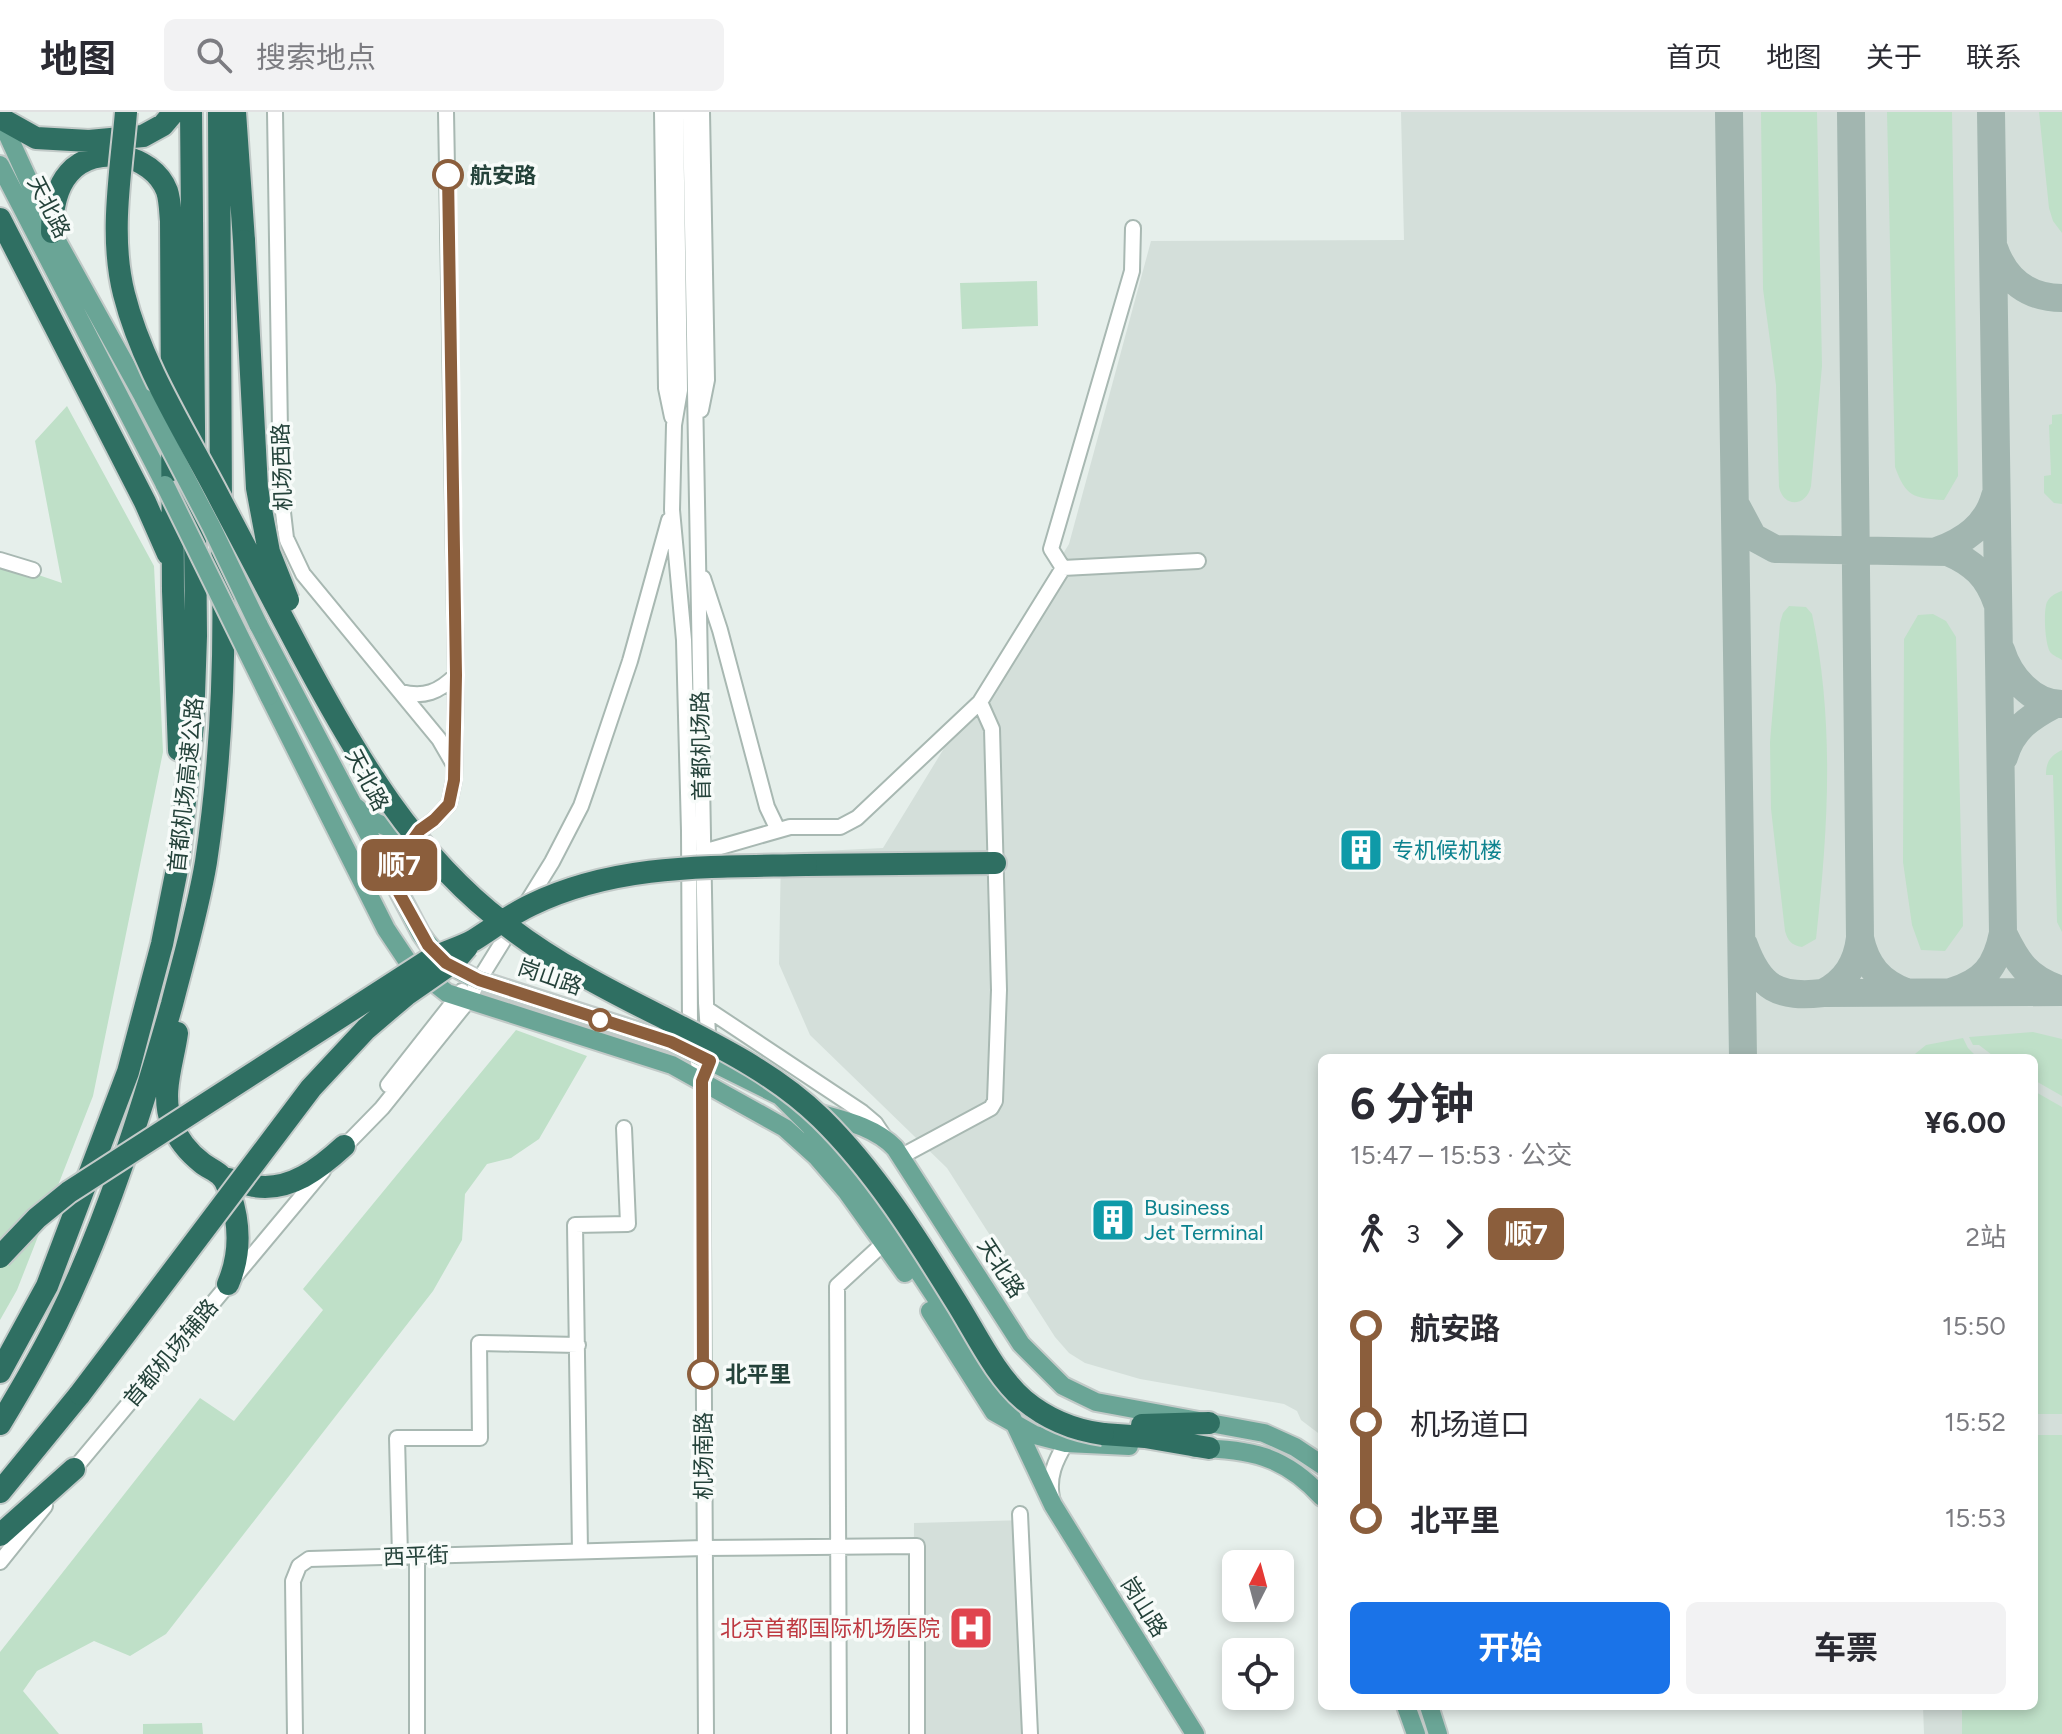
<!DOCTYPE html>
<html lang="zh">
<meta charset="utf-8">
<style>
:root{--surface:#fff;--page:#f2f2f3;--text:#2b2b33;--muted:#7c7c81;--line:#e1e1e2;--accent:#1a73e8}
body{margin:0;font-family:Figtree,"Noto Sans SC",sans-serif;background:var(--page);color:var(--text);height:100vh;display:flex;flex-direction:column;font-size:30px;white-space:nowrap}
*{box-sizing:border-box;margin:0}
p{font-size:26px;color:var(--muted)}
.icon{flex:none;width:44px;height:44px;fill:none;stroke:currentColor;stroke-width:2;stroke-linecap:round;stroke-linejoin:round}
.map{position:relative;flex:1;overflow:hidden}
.panel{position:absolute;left:1318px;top:942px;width:720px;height:656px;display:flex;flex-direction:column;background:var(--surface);border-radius:12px;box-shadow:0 4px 12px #0003}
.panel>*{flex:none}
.badge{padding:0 16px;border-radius:12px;font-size:28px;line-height:52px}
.needle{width:52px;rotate:6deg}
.fabs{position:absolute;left:1222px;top:1438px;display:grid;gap:16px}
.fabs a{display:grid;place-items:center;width:72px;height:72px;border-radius:12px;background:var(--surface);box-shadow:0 4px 12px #0003;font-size:40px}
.map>.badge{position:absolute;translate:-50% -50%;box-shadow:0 0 0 4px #fff}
.legs{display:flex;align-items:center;gap:12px;height:88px;padding:0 32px;font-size:26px}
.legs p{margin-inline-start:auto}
.headline{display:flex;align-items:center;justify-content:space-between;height:136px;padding:0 32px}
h1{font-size:44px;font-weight:700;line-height:60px}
.button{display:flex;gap:16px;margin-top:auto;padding:16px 32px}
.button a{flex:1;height:92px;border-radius:12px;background:var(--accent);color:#fff;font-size:32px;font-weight:700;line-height:92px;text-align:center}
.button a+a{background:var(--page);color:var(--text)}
ul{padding:0 32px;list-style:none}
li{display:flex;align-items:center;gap:28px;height:96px;font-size:30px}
li i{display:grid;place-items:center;width:12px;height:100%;margin:0 10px;background:currentColor}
li i::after{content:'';width:20px;height:20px;margin:-10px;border:6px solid;border-radius:50%;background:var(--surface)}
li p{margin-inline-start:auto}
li:first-child i{background:linear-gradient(#0000 50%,currentColor 0)}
li:last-child i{background:linear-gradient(currentColor 50%,#0000 0)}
header{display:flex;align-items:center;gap:48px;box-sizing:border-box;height:112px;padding:0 40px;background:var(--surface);border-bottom:2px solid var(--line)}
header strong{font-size:38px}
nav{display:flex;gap:44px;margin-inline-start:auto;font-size:28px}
.search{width:560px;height:72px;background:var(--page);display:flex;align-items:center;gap:20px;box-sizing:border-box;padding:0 28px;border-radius:12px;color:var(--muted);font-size:30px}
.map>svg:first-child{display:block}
.built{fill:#d4dfda}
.green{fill:#bfe0c8}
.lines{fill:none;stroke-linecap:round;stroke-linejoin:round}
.taxiway{stroke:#a2b6b0;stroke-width:28}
.minor-casing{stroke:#a8b8b2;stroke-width:18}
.major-casing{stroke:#c2cac8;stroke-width:22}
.highway-casing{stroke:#c2cac8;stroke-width:26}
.minor{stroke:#fff;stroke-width:14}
.major{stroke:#6aa596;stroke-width:18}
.highway{stroke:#2f6f62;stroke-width:22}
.major-bridge-casing{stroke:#c2cac8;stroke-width:22;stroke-linecap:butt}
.highway-bridge-casing{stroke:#c2cac8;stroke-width:26;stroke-linecap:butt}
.major-bridge{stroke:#6aa596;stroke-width:18}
.highway-bridge{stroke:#2f6f62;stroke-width:22}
.line-1-casing{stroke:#fff;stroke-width:18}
.line-1{stroke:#8b5e3c;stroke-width:12}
.stop-1-dot{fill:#fff;stroke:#8b5e3c;stroke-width:4}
.labels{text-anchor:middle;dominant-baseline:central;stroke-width:7;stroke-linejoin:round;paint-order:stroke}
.stop-label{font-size:22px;font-weight:bold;fill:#24423a;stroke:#f7fbf9;text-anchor:start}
.street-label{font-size:22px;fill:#24423a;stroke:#f7fbf9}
.culture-label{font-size:22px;fill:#0d838f;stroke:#f7fbf9;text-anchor:start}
.health-label{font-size:22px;fill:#be3a42;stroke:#f7fbf9;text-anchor:end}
</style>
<header>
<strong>地图</strong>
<div class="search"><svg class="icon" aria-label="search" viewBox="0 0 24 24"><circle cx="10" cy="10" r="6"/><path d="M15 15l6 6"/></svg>搜索地点</div>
<nav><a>首页</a><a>地图</a><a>关于</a><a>联系</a></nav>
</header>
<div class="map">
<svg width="2062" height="1622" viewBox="0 0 2062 1622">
<rect width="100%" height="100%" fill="#e6efeb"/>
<path class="built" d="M1401,0H2062V1622H1924L1923,1594H2034V946H1322V1324L1301,1308L1297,1299L1284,1292L1140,1267L1085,1251L1069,1241L1055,1225L947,1056L810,923L779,852L781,741L883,736L1069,432L1151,129L1404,128Z
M1027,1408L1029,1622H913L914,1411Z"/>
<path class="green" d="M1761,0H1817L1822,254L1811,374C1807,394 1784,397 1779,375L1776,273L1763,177Z
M1887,0H1952L1958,364L1944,388C1913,386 1906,385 1895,355Z
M2039,0H2062V121L2053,109L2049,96Z
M1037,169L1038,214L962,217L960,171Z
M67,294L154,454L163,640L93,984L17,1178L0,1208V450L62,471L35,329Z
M2062,302V392L2054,391L2044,381V364L2051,363L2049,313L2052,312V303Z
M2062,479V548C2061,547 2052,543 2051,541C2045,535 2043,499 2047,490C2050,484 2056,481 2062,479Z
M1789,494L1806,495L1812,502C1835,611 1828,718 1816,827L1802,835C1791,833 1788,829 1785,819L1771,697L1770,630L1780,511L1783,501Z
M1933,502L1946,509L1956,525L1963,814L1945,839L1921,838L1912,813L1903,750L1904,527L1918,503Z
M2062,638V820L2057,810L2053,663H2046C2046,650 2050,644 2062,638Z
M516,918L587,944L539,1027L511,1046L487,1052L465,1082L462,1128L433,1179L166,1522L130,1544L94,1529L37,1559L23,1579L59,1622H0V1540L200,1286L234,1309L323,1198L303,1177Z
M2033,920L2062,927V984L2034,968V946H1996L1979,933H1973L1969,925Z
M1963,926L1968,936L1978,946H1910L1926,933Z
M2034,979L2062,995V1302H2034Z
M2034,1323H2062V1622H1962V1594H2034Z
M202,1611L203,1622H143V1612Z"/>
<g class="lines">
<path class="taxiway" d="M1729,0L1743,946
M1851,0L1860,826
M1994,136C2005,168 2028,186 2062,186
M1737,395L1753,425L1775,437L1948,440C1974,451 1988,465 1997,491
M1937,439C1964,429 1987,414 1995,384
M2001,538C2009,564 2032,592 2062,592
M2004,645C2012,617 2030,605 2055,592
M2003,821C2017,850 2027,866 2059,877
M1744,833C1760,877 1779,886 1823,881L2062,880
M1951,880C1984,870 1996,855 2003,821L1991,0
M1823,881C1846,869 1857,851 1860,826C1866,854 1880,870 1906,880"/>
<g class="minor-casing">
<path id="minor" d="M275,0L281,383L286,426L303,462L439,627L454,653
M662,0L666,276L672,305
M676,0L680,278L674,313L672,398L684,528L689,719L690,913L702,969L706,1622
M690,0L706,891L709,935
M701,298L707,268L702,0
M0,448L33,458
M1063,456L1051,437L1132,159L1133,116
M703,466L720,518L767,695L778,718
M401,580C424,586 439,580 456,563
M420,718L434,708L449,692L454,668L456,563L446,0
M703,740L790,715H840L857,706L980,590L1063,456L1198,449
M707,897L862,1000L875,1011L885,1026
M388,973L462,879
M339,1040L382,996L468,889L479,868L552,750L581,694L589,671L630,549L669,408
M900,1045L991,996L995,989L999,878L992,617L980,590
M70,1362L323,1059
M1052,1386C1048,1365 1055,1349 1066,1331
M1020,1402L1030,1622
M580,1439L575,1113L628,1112L624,1016
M400,1444L397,1326H480L479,1231L578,1233
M0,1450L45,1394
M295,1622L293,1469L299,1454L309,1447L704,1436L917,1434V1622
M417,1622V1444
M839,1622L837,1174L885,1130"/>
</g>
<g class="major-casing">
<path id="major" d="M0,6L52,120L144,286
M0,53L165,373
M258,512L421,822C436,845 454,857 479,868L671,930L780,984L811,1015L880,1101L1004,1289L1053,1393L1195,1622
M269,584L386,817L408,850L447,881L672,953L785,1016L816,1044L847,1080L905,1161
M357,696C373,714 397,720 420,718
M398,776L400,746L420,718
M814,1000C842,1008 874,1014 895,1036L1021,1232L1063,1274L1096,1290L1264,1321L1295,1335L1322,1353
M930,1199L994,1300L1035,1323L1066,1331L1129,1334
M1195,1336C1249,1337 1284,1343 1322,1385
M1406,1594L1416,1622
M1429,1594L1438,1622"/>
</g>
<g class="highway-casing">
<path id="highway" d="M219,0L221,395
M235,0L244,129
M0,6L36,26L89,29L143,24L163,13L174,0
M0,107L145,390L168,442
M52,120C52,100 55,77 69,61C95,31 152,41 167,79C170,88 170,99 171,109L173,479L179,638
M806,753L995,751
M177,921C173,951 160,982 172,1012C178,1028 188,1040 202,1051C208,1056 217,1059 222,1065C226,1069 228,1076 230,1082C240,1112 241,1142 228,1172
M224,1066C234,1068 244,1072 254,1074C290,1080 320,1056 344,1034
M0,1260L47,1174L128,960L162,832L179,747L193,612L196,524L191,0
M0,1312C20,1279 40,1245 57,1211C106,1112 142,998 172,892C184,845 198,798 206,750C222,644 226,536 222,429
M1142,1313L1209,1311
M1103,1322L1145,1325L1209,1336
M0,1380L80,1282
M0,1423L74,1357"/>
</g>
<use href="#minor" class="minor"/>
<use href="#major" class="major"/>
<use href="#highway" class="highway"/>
<g class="major-bridge-casing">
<path id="major-bridge" d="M144,286L211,414L258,512
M165,373L269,584"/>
</g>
<g class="highway-bridge-casing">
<path id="highway-bridge" d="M126,0C121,60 109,123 124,182C142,254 186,321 220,387C247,438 274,490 301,541C356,644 414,745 510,816C556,851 608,878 660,904C716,933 775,961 821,1006C875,1059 916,1125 955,1188C976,1221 995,1263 1024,1288C1048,1308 1073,1318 1103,1322
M244,129L257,376L269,440L288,488
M0,1145L37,1106L69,1080L429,848C443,840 460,836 474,828C493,816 510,803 531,793C617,751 713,755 806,753
M80,1282L311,976L366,917L406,883L455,849L467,835"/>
</g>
<use href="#major-bridge" class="major-bridge"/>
<use href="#highway-bridge" class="highway-bridge"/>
</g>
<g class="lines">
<g class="line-1-casing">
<path id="line-1" d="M448,63L456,563L454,668L449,692L434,708L420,718L400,746L398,779L428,833L446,851L479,868L671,930L710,949L702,969L703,1262"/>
</g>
<use href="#line-1" class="line-1"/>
</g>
<defs>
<g id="building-square" transform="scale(2.3)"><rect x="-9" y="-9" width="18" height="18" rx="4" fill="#0f9aa8" stroke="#f7fbf9"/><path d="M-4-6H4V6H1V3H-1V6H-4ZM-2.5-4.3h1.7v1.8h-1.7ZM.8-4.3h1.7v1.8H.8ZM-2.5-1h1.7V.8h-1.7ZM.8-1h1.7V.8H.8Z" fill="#fff"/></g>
<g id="hospital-square" transform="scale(2.3)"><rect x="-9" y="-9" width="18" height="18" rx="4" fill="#e0444e" stroke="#f7fbf9"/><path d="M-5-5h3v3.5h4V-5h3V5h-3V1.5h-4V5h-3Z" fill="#fff"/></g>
</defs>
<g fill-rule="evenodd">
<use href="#building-square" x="1361" y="738"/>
<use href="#building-square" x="1113" y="1108"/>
<use href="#hospital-square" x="971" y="1516"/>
</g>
<g class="stop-1-dot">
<circle cx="448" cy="63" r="14"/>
<circle cx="600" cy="908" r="10"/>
<circle cx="703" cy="1262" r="14"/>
</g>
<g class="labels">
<g class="stop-label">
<text x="470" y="63">航安路</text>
<text x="725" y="1262">北平里</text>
</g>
<g class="street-label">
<text transform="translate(49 95) rotate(63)">天北路</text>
<text transform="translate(282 355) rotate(-92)">机场西路</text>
<text transform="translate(701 634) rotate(-91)">首都机场路</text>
<text transform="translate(367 668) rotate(62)">天北路</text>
<text transform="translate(186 673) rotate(-84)">首都机场高速公路</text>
<text transform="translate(550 865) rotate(19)">岗山路</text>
<text transform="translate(1001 1156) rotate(57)">天北路</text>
<text transform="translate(171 1241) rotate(-50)">首都机场辅路</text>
<text transform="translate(703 1344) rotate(-90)">机场南路</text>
<text transform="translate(416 1444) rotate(-2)">西平街</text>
<text transform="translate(1144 1495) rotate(58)">岗山路</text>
</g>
<g class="culture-label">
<text x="1392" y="738">专机候机楼</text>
<text x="1144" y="1095">Business<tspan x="1144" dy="25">Jet Terminal</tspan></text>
</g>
<g class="health-label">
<text x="940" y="1516">北京首都国际机场医院</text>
</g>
</g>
</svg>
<div class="fabs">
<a><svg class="needle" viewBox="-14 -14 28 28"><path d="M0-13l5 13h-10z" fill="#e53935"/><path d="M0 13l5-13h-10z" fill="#7c7c81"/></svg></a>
<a><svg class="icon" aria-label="locate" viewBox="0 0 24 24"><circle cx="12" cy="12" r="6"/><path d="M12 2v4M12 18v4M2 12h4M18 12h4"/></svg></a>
</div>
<b class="badge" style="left:399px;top:753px;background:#8b5e3c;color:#fff">顺7</b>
<section class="panel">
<div class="headline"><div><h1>6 分钟</h1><p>15:47 – 15:53 · 公交</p></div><b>¥6.00</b></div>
<div class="legs"><svg class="icon" aria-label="walk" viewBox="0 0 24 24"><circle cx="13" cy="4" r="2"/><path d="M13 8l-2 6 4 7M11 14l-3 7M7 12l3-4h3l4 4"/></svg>3<svg class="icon" aria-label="forward" viewBox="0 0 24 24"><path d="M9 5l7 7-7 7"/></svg><b class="badge" style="background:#8b5e3c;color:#fff">顺7</b><p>2站</p></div>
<ul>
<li><i style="color:#8b5e3c"></i><b>航安路</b><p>15:50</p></li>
<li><i style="color:#8b5e3c"></i><span>机场道口</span><p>15:52</p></li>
<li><i style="color:#8b5e3c"></i><b>北平里</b><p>15:53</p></li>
</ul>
<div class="button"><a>开始</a><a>车票</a></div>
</section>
</div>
